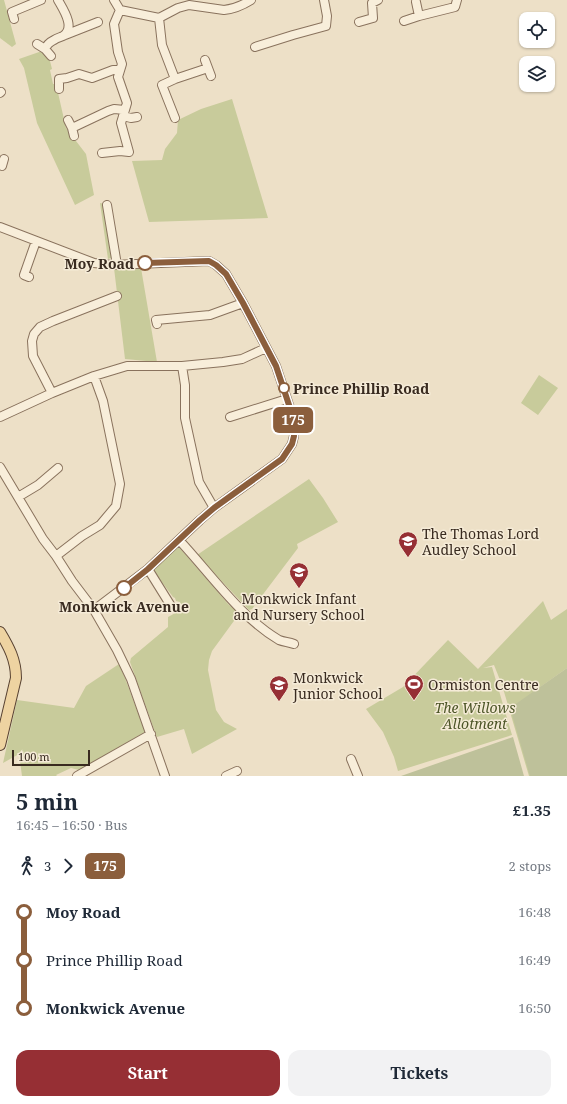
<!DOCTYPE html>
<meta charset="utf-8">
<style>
:root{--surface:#fff;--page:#f2f2f3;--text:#1f2937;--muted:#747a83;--accent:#962f34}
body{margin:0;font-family:"Noto Serif",serif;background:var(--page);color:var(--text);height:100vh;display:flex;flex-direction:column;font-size:15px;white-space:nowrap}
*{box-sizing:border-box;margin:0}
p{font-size:13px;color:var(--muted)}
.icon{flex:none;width:22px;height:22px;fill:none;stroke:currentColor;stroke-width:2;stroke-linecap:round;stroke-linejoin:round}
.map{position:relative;height:776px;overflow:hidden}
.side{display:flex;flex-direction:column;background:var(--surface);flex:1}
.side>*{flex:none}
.badge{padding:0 8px;border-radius:6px;font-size:14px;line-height:26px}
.controls{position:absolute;left:519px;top:12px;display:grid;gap:8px}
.controls a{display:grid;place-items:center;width:36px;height:36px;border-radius:8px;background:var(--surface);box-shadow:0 1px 3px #0004;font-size:20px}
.scale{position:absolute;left:12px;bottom:10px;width:78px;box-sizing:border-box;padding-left:4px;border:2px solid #392b20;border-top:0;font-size:11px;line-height:14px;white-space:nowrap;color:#392b20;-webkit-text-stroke:3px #f5ebd7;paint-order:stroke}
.map>.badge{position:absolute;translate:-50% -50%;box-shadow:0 0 0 2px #fff}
.legs{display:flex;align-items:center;gap:6px;height:44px;padding:0 16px;font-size:13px}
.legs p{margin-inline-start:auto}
.summary{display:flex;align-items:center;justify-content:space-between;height:68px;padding:0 16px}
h1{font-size:22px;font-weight:700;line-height:30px}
.action{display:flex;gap:8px;margin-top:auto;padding:8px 16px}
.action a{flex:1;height:46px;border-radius:12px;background:var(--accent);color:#fff;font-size:16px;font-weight:700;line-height:46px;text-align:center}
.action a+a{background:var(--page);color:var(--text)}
ul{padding:0 16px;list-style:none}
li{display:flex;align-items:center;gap:14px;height:48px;font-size:15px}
li i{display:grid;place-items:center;width:6px;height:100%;margin:0 5px;background:currentColor}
li i::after{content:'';width:10px;height:10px;margin:-5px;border:3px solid;border-radius:50%;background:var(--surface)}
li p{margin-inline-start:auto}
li:first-child i{background:linear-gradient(#0000 50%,currentColor 0)}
li:last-child i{background:linear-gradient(currentColor 50%,#0000 0)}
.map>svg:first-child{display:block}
.green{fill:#c8cb9b}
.cemetery{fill:#bec19a}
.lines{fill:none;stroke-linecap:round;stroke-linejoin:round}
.minor-casing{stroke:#89725d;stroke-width:10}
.major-casing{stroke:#574131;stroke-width:12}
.minor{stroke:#f8eeda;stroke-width:8}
.major{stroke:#eed3a1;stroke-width:10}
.line-1-casing{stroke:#fff;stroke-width:9}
.line-1{stroke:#8b5e3c;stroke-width:6}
.stop-1-dot{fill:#fff;stroke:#8b5e3c;stroke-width:2}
.labels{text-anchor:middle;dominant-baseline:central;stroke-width:3;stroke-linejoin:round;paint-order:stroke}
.stop-label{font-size:14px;font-weight:bold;fill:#392b20;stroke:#f5ebd7;text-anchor:end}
.poi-label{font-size:14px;fill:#392b20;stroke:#f5ebd7;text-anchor:start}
.park-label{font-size:14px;font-style:italic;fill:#4c5527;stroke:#f5ebd7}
</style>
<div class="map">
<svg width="567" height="776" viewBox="0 0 567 776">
<rect width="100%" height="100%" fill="#ede0c7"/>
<path class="green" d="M0,0H4L16,44L12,47L0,38Z
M42,51L48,53L52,69L50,70L53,84H56L66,128L86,154L94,195L75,205L37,123L24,68L19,59Z
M232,99L268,218L149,222L132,161L162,160L165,149L177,133L178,120L201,109Z
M100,203L104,204L114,257L108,259Z
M114,268H141L157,362L125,359Z
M539,375L558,388L538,415L521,403Z
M309,479L323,498L338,522L297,544L298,548L252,609L249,610L197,555Z
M178,546L229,605L239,612V614L212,651L209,660L208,670L216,710L224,722L237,729L192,754L184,729L157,737L156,735L130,662L131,658L168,627V617C175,613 181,611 180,602L176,601L175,598L173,597L153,570Z
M543,601L551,620L567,609V668L536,690L551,776H529L502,685L494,665L483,668L492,667L512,735L398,771L394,757L383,732L366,709L403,687L448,640L478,669Z
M119,664L125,678L145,732L79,770L71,768L56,775L57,776H22L19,754L3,763L17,700L74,708L86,686Z"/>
<path class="cemetery" d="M567,668V776H530L510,708Z
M513,737L524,776H401Z"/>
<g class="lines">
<g class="minor-casing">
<path id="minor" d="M114,0L120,10L159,18L178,8L189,5L224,10C234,9 243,5 251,0
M416,2L419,16L455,7L457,0
M159,18L162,45L175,79L162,85L175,118
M14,19L12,12L41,0
M404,21L419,16
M359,22L373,18L372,3L378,0
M65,35L98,22
M37,44L45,49C47,44 50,42 54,40C57,38 61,37 63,36C76,28 63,9 58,0
M255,47L293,35L326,26L327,16L324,0
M45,49L51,56
M208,68L211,76
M175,79L208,68L205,60
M59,89V79L67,78L79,74L92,78L113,70H120
M0,93L1,92
M123,116L131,118L137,117
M68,120L72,128
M74,136L72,128L108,111L114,109L125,110
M102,153L120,151L129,152L121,123L127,103L118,77L122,64L118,52L114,24L120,10
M0,165L2,166L4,159
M107,205L117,265
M0,227L94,263L112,265L209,261L216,265L226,274L243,303L276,366L291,411L294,436L292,444L282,459L214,508L200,520L148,569L94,610
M29,277L24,275L36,241
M157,324L156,320L210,315L243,303
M182,366L185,385V418L199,482L214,508
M52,393L33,356L32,341L34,334L40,327L53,321L117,296
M0,417L52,393L94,376L127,366H182L223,362L242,359L266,348
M230,417L287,399
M0,467L43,539L56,556L72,581L94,610L117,650L131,679L165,776
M18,497L38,485L58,468
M179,540C210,573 240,617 279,640C284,642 289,642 294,644
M56,556L82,536L100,525L116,506L120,484L103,401L94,376
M148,569L171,606
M351,759L358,776
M77,776L151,734
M226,776L237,771"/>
</g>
<g class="major-casing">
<path id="major" d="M0,632C9,647 16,660 16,678L0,745"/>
</g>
<use href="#minor" class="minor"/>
<use href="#major" class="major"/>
</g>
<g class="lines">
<g class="line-1-casing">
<path id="line-1" d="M124,588L148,569L200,520L214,508L282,459L292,444L294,436L291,411L276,366L243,303L226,274L216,265L209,261L145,263"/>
</g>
<use href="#line-1" class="line-1"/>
</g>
<defs>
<g id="school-pin" transform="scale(1)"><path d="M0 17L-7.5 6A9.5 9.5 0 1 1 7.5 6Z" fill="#962f34" stroke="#f5ebd7"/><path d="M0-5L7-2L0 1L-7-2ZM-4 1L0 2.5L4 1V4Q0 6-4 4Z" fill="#fff"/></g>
<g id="stadium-pin" transform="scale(1)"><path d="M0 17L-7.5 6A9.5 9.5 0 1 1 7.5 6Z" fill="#962f34" stroke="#f5ebd7"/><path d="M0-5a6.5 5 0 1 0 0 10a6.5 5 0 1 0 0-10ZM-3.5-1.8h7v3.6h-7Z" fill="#fff"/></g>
</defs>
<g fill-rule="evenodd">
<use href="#school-pin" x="408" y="541"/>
<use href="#school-pin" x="299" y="572"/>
<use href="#stadium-pin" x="414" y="684"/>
<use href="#school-pin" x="279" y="685"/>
</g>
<g class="stop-1-dot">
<circle cx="145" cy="263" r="7"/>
<circle cx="284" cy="388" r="5"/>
<circle cx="124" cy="588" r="7"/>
</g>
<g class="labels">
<g class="stop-label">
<text x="134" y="263">Moy Road</text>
<text x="293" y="388" text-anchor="start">Prince Phillip Road</text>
<text x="124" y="606" text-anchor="middle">Monkwick Avenue</text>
</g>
<g class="poi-label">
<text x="422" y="533">The Thomas Lord<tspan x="422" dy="16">Audley School</tspan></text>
<text x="299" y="598" text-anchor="middle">Monkwick Infant<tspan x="299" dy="16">and Nursery School</tspan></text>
<text x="293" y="677">Monkwick<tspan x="293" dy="16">Junior School</tspan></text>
<text x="428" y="684">Ormiston Centre</text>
</g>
<g class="park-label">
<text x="475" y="707">The Willows<tspan x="475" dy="16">Allotment</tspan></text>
</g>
</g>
</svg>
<div class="controls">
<a><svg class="icon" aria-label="locate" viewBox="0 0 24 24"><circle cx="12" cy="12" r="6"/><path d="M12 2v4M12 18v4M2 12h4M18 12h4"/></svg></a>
<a><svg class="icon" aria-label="layers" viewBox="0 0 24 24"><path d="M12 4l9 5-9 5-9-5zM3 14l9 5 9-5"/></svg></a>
</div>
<div class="scale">100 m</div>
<b class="badge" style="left:293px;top:420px;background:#8b5e3c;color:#fff">175</b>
</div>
<section class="side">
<div class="summary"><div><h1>5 min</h1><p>16:45 – 16:50 · Bus</p></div><b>£1.35</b></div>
<div class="legs"><svg class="icon" aria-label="walk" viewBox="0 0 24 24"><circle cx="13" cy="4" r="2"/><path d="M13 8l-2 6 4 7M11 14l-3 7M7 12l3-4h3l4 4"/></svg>3<svg class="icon" aria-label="forward" viewBox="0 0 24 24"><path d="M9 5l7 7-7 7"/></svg><b class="badge" style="background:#8b5e3c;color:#fff">175</b><p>2 stops</p></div>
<ul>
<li><i style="color:#8b5e3c"></i><b>Moy Road</b><p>16:48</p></li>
<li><i style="color:#8b5e3c"></i><span>Prince Phillip Road</span><p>16:49</p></li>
<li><i style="color:#8b5e3c"></i><b>Monkwick Avenue</b><p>16:50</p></li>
</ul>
<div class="action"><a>Start</a><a>Tickets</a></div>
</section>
